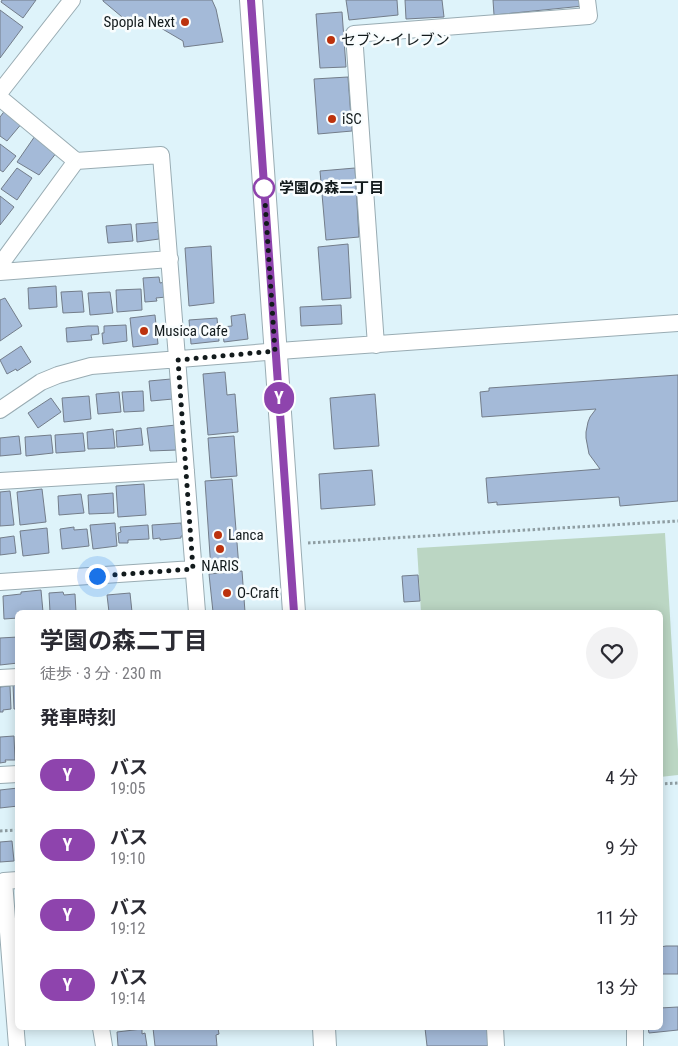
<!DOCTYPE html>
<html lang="ja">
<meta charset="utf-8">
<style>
:root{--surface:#fff;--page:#f2f2f3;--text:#2b2b33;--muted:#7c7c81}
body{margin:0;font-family:"Roboto Condensed","Noto Sans JP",sans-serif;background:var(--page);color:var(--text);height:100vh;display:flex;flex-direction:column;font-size:19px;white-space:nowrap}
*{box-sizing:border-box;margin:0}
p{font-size:16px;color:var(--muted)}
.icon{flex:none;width:28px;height:28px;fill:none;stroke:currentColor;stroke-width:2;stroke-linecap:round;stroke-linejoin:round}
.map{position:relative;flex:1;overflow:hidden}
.drawer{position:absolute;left:15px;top:610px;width:648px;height:420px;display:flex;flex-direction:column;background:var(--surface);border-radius:8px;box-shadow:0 2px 12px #0003}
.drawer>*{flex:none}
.badge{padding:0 10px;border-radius:16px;font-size:18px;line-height:32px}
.you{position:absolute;width:25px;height:25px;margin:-12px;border:4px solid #fff;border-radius:50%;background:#1a73e8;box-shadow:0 0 0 8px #1a73e833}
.map>.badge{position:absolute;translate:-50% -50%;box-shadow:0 0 0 2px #fff}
h2{padding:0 25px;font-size:19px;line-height:45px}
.round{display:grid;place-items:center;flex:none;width:52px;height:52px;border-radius:26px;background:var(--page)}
.summary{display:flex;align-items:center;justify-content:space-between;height:85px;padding:0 25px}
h1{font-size:24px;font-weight:700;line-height:38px}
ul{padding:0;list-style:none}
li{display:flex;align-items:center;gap:15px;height:70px;padding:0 25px}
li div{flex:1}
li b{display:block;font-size:19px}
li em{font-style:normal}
li .badge{min-width:55px;font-weight:700;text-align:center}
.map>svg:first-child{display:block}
.green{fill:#bbd6c3}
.building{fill:#a4bad8;stroke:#737d8a}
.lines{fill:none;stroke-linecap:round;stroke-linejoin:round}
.street-casing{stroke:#99acb3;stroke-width:18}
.secondary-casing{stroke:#99acb3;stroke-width:24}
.path{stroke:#8e9da2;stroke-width:3;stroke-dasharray:2.5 2.5;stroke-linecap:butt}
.street{stroke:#fff;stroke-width:16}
.secondary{stroke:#fff;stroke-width:22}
.line-casing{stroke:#fff;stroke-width:11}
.line{stroke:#8e44ad;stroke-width:8}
.walk{stroke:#121a1c;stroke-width:5;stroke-dasharray:0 9}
.poi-dot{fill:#bc320d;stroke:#f9fdfe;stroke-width:2}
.stop-dot{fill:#fff;stroke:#8e44ad;stroke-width:2.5}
.labels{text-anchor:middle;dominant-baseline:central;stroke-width:5;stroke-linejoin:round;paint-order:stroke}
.poi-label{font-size:15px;fill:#121a1c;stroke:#f9fdfe;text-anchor:start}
.stop-label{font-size:15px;font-weight:bold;fill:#121a1c;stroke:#f9fdfe;text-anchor:start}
</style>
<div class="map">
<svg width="678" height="1046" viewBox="0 0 678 1046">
<rect width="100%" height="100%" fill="#def3fa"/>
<path class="green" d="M665,533L678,750V775L660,777V612H421L417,548Z"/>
<path class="building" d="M2,0H36L23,18L1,2Z
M103,0H212L216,9L223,42L184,47L183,41L142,17L134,27L103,1Z
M346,0H397L398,15L349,20Z
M405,0H442L444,17L406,19Z
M493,0H582L583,6L494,15Z
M0,10L23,27L0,58Z
M342,12L346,67L320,68L316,14Z
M348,77L352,131L318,134L314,79Z
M6,109L23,122L7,141L0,136V117Z
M35,136L57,152L39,175L17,162Z
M0,144L16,156L3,172L0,170Z
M17,168L32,178L17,200L1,189Z
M355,168L359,237L326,240L320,171Z
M0,196L14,207L0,225Z
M162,222L163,230H158L159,239L137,242L136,224Z
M131,224L133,241L108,243L106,226Z
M348,244L351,298L322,300L318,247Z
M211,246L214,303L189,306L185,248Z
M159,277L160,283L165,282L166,297L156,298L157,301L145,302L143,278Z
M56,286L57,307L29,309L28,288Z
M141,289L142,310L117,312L116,290Z
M82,291L84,312L63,313L61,292Z
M110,292L113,313L90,315L88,293Z
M5,298L22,326L0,341V300Z
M341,305L342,324L301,326L300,307Z
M245,314L248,339L224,342L222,327L232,326L231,316Z
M155,315L158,344L133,347L130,318Z
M217,318L219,341L191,344L189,320Z
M126,325L127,341L103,344L102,333H104V326Z
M88,326H98L99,334L91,335L92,340L67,342L66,328Z
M21,346L31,362L17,371L16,369L7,374L0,360Z
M225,372L227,395L235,394L238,432L208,435L203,374Z
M678,375V501L620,506L619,497L497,505V502L488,503L486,478L600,469L589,454L586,438V432L588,422L590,417L596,409L482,417L480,392L489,391V388Z
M171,379L173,399L151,401L149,381Z
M143,391L144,411L124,412L122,392Z
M119,392L121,412L98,414L96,394Z
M375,394L379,446L334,449L330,398Z
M89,396L91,419L64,422L62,398Z
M51,398L61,412L38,428L28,413Z
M176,425L177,450L150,451L147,428Z
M141,428L143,445L117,447L116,431Z
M113,429L115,448L88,449L87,432Z
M83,433L85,451L56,453L55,435Z
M51,435L53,453L26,456L25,437Z
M19,436L21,454L0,456V438Z
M234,436L237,476L211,478L208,438Z
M372,470L375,505L321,509L319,474Z
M232,479L239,568L211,570L205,481Z
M144,484L146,515L118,517L116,486Z
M42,489L46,522L20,525L17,492Z
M10,491L14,525L0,526V492Z
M113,493L114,513L89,514L88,495Z
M81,494L84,513L59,515L58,496Z
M115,523L117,546L93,549L90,525Z
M181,523L183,536H181V538L160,540V538L153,539L152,525Z
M148,525L149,539L128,540V543H119L118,533L121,532L120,527Z
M74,527V530L87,529L89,546L62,549L60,529Z
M47,528L49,553L23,556L20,531Z
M14,536L16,553L0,555V538Z
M242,571L245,612H213L209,574Z
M418,575L420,601L404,602L402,576Z
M41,590L43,612H18V618L4,619L3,596L21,594V592Z
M63,592L64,595L75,594L76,612H50L49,593Z
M130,593L132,612H109L107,595Z
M18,637V663L0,665V638Z
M13,684H18V709H14Z
M10,686L11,709L3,710V712H0V687Z
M14,736L15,760H5L6,762L0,763V737Z
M18,788V806L0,808V790Z
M12,841L14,861L0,862V842Z
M666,946H678V974H660V947Z
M678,1007V1030L649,1033L648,1028H660V1008Z
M153,1028H218L219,1034L216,1035L217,1046H155Z
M425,1028H490L491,1046H427Z
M142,1029V1034L145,1033L147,1046H118L117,1032Z"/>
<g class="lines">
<g class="street-casing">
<path id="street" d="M0,92L72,0
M0,98L76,161L161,155L197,612
M0,265L76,161
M0,272L170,259
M376,345L354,34L589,16L587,0
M0,410L41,382L58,375L91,366L293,350L678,323
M0,481L186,470
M0,582L193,569
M0,678L18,677
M0,775L18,774
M101,1028L104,1046
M495,1028L496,1046
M17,1046L4,881L18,880
M635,1046V1028"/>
</g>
<g class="secondary-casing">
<path id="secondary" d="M251,0L294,612
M324,1028L325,1046"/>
</g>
<path class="path" d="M308,543L678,521
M660,784L678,783
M0,831L18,830"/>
<use href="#street" class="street"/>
<use href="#secondary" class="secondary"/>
</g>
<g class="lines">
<g class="line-casing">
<path id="line" d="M251,0L294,612"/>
</g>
<use href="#line" class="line"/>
<path class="walk" d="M97,576L193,569L178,360L275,351L264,186V188"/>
</g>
<g class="poi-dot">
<circle cx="185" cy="22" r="5"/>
<circle cx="331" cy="40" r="5"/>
<circle cx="332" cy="119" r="5"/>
<circle cx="144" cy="331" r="5"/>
<circle cx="218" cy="535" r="5"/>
<circle cx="220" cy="549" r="5"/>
<circle cx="227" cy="593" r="5"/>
</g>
<circle class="stop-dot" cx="264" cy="188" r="10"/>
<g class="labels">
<g class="poi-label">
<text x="175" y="22" text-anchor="end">Spopla Next</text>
<text x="341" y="40">セブン-イレブン</text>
<text x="342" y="119">iSC</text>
<text x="154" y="331">Musica Cafe</text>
<text x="228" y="535">Lanca</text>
<text x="220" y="566" text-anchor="middle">NARIS</text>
<text x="237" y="593">O-Craft</text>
</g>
<g class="stop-label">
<text x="279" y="188">学園の森二丁目</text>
</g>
</g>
</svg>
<div class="you" style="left:97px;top:576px"></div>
<b class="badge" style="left:279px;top:398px;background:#8e44ad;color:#fff">Y</b>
<section class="drawer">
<div class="summary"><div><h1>学園の森二丁目</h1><p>徒歩 · 3 分 · 230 m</p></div><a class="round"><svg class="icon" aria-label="heart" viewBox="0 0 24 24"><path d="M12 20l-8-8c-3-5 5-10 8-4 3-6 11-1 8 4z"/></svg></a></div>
<h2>発車時刻</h2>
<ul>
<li><span class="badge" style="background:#8e44ad;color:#fff">Y</span><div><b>バス</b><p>19:05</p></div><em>4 分</em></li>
<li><span class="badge" style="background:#8e44ad;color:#fff">Y</span><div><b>バス</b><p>19:10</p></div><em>9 分</em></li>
<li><span class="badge" style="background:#8e44ad;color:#fff">Y</span><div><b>バス</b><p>19:12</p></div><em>11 分</em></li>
<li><span class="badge" style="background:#8e44ad;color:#fff">Y</span><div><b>バス</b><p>19:14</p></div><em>13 分</em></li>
</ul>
</section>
</div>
